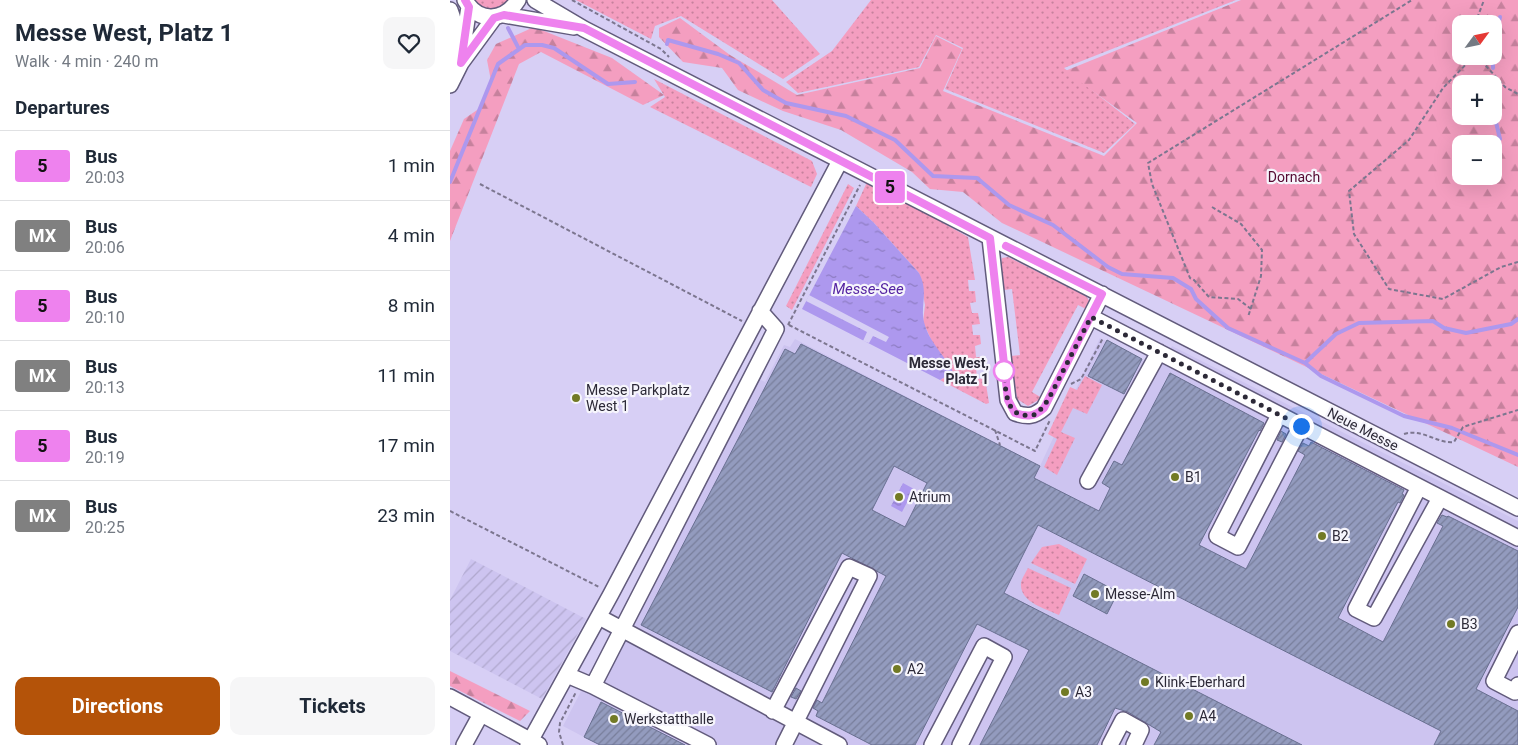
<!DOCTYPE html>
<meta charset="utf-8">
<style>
:root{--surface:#fff;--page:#f6f6f7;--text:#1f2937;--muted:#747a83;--line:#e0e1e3;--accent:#b45309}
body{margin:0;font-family:Roboto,sans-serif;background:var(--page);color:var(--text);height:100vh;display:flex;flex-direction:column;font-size:19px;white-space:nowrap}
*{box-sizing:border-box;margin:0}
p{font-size:16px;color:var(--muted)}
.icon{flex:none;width:28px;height:28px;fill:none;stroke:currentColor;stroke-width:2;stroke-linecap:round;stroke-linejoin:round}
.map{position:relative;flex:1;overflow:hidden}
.drawer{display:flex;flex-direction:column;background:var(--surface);width:450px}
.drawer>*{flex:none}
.badge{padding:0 10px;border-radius:4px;font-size:18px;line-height:32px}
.needle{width:32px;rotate:57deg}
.tools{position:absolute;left:1002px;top:15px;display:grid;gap:10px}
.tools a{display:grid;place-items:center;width:50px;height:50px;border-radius:10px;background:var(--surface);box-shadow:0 5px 20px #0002;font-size:25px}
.you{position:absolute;width:25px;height:25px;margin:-12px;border:4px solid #fff;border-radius:50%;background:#1a73e8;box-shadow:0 0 0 8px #1a73e833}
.map>.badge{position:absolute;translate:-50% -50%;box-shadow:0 0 0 2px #fff}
h2{padding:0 15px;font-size:19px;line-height:45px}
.round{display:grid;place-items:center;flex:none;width:52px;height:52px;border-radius:10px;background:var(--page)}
.overview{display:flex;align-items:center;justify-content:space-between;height:85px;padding:0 15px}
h1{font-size:24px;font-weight:700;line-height:38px}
.primary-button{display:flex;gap:10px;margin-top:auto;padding:10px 15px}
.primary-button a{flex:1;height:58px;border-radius:10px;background:var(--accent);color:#fff;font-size:20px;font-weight:700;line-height:58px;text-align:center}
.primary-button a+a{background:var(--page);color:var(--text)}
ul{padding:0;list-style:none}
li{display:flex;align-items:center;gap:15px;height:70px;padding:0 15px;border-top:1px solid var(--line)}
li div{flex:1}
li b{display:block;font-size:19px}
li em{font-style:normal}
li .badge{min-width:55px;font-weight:700;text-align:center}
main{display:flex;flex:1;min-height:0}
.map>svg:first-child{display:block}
.built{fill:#cdc4f0}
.industrial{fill:url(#industrial-furrows)}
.grass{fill:url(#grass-dots)}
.forest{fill:url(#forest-firs);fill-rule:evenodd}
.water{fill:url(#water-ripples)}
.pier{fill:#d7cff5}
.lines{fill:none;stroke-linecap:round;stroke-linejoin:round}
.stream{stroke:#ad98ee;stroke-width:4}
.building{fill:url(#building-hatch);stroke:#686f90;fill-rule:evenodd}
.minor-casing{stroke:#625b7c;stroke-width:18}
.path{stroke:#7c768f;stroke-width:2;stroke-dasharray:4 2.5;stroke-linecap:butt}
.minor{stroke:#fff;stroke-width:15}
.line-casing{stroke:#fff;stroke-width:11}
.line{stroke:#ee82ee;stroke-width:8}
.walk{stroke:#2c2937;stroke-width:5;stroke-dasharray:0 9}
.stop-dot{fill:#fff;stroke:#ee82ee;stroke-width:2.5}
.poi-dot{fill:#727a25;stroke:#f6f5fc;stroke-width:2}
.labels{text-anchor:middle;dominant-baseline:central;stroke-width:4.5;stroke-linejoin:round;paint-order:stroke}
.park-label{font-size:14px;fill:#550931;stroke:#f6f5fc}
.stop-label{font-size:14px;font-weight:bold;fill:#2c2937;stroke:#f6f5fc;text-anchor:end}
.poi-label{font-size:14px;fill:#2c2937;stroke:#f6f5fc;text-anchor:start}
.street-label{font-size:14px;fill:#2c2937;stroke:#f6f5fc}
.water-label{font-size:15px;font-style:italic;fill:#5625a2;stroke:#f6f5fc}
</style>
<main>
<section class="drawer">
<div class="overview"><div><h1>Messe West, Platz 1</h1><p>Walk · 4 min · 240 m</p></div><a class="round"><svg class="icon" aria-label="heart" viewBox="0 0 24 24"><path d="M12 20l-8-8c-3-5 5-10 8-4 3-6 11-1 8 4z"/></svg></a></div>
<h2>Departures</h2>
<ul>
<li><span class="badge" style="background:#ee82ee;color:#111">5</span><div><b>Bus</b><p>20:03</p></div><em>1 min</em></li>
<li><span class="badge" style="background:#808080;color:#fff">MX</span><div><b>Bus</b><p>20:06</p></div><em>4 min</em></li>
<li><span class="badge" style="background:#ee82ee;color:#111">5</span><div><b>Bus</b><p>20:10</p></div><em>8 min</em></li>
<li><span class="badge" style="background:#808080;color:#fff">MX</span><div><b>Bus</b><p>20:13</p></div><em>11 min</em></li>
<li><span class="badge" style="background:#ee82ee;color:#111">5</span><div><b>Bus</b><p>20:19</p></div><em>17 min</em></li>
<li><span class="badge" style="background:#808080;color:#fff">MX</span><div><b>Bus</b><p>20:25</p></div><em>23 min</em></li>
</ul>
<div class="primary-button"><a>Directions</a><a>Tickets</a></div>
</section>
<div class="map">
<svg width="1068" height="745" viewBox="0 0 1068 745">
<defs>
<pattern id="industrial-furrows" width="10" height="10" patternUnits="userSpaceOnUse" patternTransform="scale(1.25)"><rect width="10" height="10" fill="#cdc4f0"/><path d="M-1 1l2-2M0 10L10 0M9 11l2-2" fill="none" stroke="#b0a8ce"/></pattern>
<pattern id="grass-dots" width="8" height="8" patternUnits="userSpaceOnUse" patternTransform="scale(1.25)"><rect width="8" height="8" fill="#f49ec0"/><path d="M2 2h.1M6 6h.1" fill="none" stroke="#c6819d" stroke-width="1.8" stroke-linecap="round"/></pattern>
<pattern id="forest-firs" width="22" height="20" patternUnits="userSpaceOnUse" patternTransform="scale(1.25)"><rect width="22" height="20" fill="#f49ec0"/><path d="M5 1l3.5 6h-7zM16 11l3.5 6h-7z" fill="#c6819d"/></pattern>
<pattern id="water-ripples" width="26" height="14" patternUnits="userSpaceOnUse" patternTransform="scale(1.25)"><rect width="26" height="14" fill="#ad98ee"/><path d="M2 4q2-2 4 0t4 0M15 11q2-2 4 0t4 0" fill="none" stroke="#8d7cc2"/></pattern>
<pattern id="building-hatch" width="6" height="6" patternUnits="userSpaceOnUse" patternTransform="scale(1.25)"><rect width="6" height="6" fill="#939bbe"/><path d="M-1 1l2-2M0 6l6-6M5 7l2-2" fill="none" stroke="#787e9b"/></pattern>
</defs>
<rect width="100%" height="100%" fill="#d7cff5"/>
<path class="built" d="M650,338L709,369L722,346L1068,521V745H149L113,726L296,373L315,382L334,345L340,347L345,339L590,466Z"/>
<path class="industrial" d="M21,559L136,619L92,699L0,651V600Z"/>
<path class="grass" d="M21,0H59L49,9L35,11Z
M126,0H322L370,54L333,79L231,16L205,26L201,39Z
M421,0H786L614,68L685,124L654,153L495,89L513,48L486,35L469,67L348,93L336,82L382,51Z
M204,79L362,161L367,174L361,187L200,107L215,97Z
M418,180L518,237L525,280H518L519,291H525L526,302L520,303L522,313H528L530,324L522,325L523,335H530L531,344L525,346L526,357H532V366L526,367L527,379L535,378L539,403L536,404L490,380L495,377L505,376L484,346L473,322L475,305L469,273L424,223L406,206Z
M398,184L404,188L342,310L336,306Z
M558,257L636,296L640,302L636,309L628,305L582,392L592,398L578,406L567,399L561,356L570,355L562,289L554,290L551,264L552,258Z
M635,376L652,385L637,414L623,408L611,432L625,438L607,475L594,467L607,439L598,434L620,387L627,390Z
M609,544L637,559L625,584L581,563L592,547Z
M578,568L621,588L609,615C596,609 569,602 571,583C572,578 576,572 578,568Z"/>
<path class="forest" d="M791,0H1068V467L552,223L513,192L480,189L462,172L391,130L333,111L288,90L272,68L233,62L209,37V28L230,18L280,55L347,95L470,68L486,36L512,49L493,91L654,156L687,123L615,71ZM1011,24H1044V56H1011ZM1011,84H1044V116H1011ZM1011,144H1044V176H1011Z
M84,27L162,58L214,95L193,105L91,52L69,64L0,241V151L14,119L30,108L41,81L37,60L46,44Z
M0,671L80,711L70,721L0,686Z"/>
<path class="water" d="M406,206L424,223L469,273C479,292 470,305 474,322C479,343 497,357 505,376L495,377L490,380L352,309Z
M453,483L464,489L452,512L441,506Z"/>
<path class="pier" d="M359,295L439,337L436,342L423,336L419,343L413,341L417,332L356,301Z"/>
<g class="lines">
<path class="stream" d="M58,28L69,49
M217,44L218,40L268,54L289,63L313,90L336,103L396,116L445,140L483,176L527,178L559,205L603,225L658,267L672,274L723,278L741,289L746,299L778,328L855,363L871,376L954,416L1002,428L1068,455
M1044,44L1050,17
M1043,68V56
M1042,82L1043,84
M1044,114L1050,139
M0,182L48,64L75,45H92L104,48L158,84L185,82
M855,363L886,334L909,323L983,321L994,328L1016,333L1061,324L1068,319"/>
</g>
<path class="building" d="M657,340L692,359L674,394L638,376Z
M351,344L590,466L584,478L649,511L660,488L652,483L664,461L672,465L720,373L814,423L810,431L809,430L749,545L796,569L855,455L848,451L853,443L859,446L861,442L954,490L952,494L954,495L950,503L948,502L888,618L933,642L993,526L987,523L992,515L997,517L998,516L1068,551V607L1026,689L1068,711V745H984L991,731L588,525L554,593L852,745H704L711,732L678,712L665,708L647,745H530L579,650L527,624L465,745H422L366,716L368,711L363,708L367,700L372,703L436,576L392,553L322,692L191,625L335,349L345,354ZM444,466L477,483L455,527L422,510Z
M831,431L836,434L832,442L827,440Z
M634,574L668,592L657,614L623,596Z
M346,688L351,691L346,699L341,697Z
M151,702L235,745H150L134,737Z"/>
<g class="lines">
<g class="minor-casing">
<path id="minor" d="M15,0C28,23 54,22 68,0
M85,0L134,29L1068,508
M0,10C7,27 5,43 0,61
M54,15L124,27
M11,59L19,7
M0,85L11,63L44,18
M540,238L558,400L565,413C577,417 584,417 594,408L652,294
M641,317L1068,538
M829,415L767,536L788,547L851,426
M638,481L709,352
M969,487L906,609L924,618L990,498
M149,617L389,745
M1068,633L1044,681L1065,692L1068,685
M117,675L143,686
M0,697L89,745
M323,711L399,567L419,576L334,745
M14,745L31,714
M78,745L161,594L390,161
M258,745L143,686L326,329L310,311
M482,745L534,646L554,657L510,745
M660,745L673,720L691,730L684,745"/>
</g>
<path class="path" d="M122,0L211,49L219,57
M1025,24L1034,0
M1024,56L993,88L959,140L899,191L904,234L939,289L993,299L1051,267L1068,262
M1027,56L1055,87L1068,94
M30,184L292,321
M762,207L791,224L812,250L811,276L798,317
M801,309L788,299L759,297L744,280L740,278L702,184L698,163L962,0
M338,325L410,185
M339,325L585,451L600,420
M621,384L631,379L653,338
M545,430L550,445
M954,434C972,428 987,444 1004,442L1013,427L1068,410
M0,511L149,587
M113,745L109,732L110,723L126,692"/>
<use href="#minor" class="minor"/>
</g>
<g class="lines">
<g class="line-casing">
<path id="line" d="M15,0L19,7L11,63L44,18L54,15L134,28L540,238L558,400L565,413C577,417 584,417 594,408L652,294L556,246"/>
</g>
<use href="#line" class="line"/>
<path class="walk" d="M554,371C556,393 555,422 587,414L598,400L641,317L851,426"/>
</g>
<circle class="stop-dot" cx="554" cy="371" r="10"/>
<g class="poi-dot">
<circle cx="126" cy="398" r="5"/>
<circle cx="725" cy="477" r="5"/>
<circle cx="449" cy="497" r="5"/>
<circle cx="872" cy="536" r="5"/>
<circle cx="645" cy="594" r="5"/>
<circle cx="1001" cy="624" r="5"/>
<circle cx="447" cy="669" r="5"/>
<circle cx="695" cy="682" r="5"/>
<circle cx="615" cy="692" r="5"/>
<circle cx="739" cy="716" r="5"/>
<circle cx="164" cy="719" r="5"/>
</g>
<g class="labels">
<g class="park-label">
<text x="844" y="177">Dornach</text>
</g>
<g class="stop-label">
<text x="539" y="363">Messe West,<tspan x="539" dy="16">Platz 1</tspan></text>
</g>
<g class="poi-label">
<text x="136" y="390">Messe Parkplatz<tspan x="136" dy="16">West 1</tspan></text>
<text x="735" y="477">B1</text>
<text x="459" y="497">Atrium</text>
<text x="882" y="536">B2</text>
<text x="655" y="594">Messe-Alm</text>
<text x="1011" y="624">B3</text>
<text x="457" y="669">A2</text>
<text x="705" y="682">Klink-Eberhard</text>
<text x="625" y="692">A3</text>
<text x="749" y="716">A4</text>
<text x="174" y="719">Werkstatthalle</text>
</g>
<g class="street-label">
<text transform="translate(913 429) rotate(27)">Neue Messe</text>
</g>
<g class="water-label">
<text x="418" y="289">Messe-See</text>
</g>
</g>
</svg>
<div class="tools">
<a><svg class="needle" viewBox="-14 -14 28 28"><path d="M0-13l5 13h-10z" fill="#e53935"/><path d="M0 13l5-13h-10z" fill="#747a83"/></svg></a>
<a>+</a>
<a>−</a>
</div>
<div class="you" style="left:851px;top:426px"></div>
<b class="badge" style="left:440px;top:187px;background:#ee82ee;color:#111">5</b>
</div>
</main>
